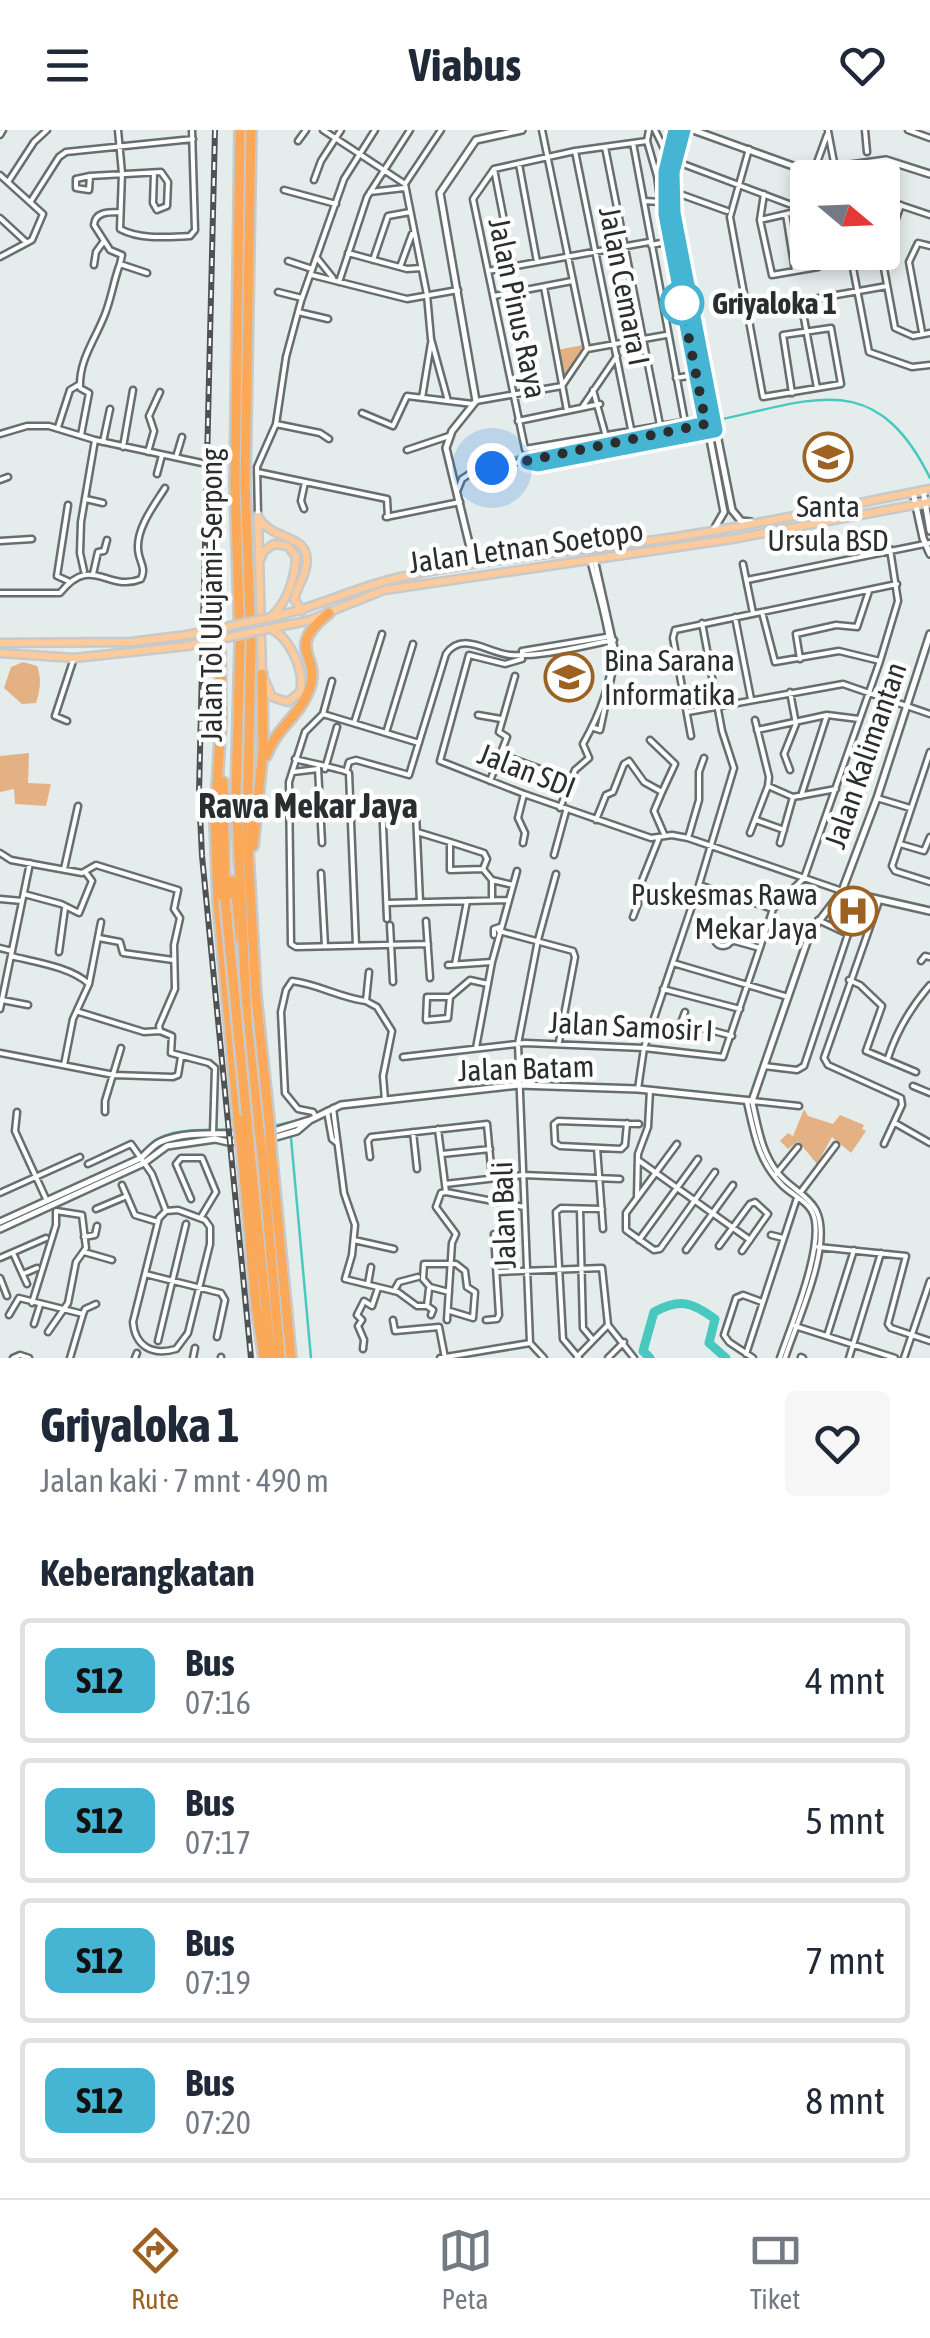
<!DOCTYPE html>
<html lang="id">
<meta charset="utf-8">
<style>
:root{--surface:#fff;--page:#f6f6f7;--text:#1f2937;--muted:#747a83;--line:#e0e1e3;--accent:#9d6122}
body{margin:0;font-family:"Asap Condensed",sans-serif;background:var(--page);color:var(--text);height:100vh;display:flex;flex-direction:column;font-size:38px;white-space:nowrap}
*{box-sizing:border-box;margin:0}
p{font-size:32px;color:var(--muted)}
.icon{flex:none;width:55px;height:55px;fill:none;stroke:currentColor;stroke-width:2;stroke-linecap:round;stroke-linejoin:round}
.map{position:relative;height:1228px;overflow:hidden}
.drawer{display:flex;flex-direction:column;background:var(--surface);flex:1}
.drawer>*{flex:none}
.badge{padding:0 20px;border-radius:15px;font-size:35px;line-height:65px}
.needle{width:65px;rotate:109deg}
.fabs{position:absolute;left:790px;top:30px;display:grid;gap:20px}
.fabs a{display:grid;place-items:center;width:110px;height:110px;border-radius:10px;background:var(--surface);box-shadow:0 5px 15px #0003;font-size:50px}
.you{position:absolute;width:50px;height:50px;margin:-25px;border:8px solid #fff;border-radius:50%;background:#1a73e8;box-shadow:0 0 0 15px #1a73e833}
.map>.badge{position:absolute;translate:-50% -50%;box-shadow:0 0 0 5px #fff}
h2{padding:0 40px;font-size:38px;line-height:90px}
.round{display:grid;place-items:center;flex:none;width:105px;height:105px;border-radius:10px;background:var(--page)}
.summary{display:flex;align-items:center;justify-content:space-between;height:170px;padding:0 40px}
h1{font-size:48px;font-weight:700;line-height:75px}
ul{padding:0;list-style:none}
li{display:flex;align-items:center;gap:30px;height:125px;margin:0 20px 15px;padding:0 20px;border:5px solid var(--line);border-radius:10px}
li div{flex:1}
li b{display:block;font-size:38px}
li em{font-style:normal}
li .badge{min-width:110px;font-weight:700;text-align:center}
header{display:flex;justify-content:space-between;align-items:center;height:130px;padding:0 40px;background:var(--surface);font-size:45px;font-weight:700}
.dock{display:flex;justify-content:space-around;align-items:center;height:140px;border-top:2px solid var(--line);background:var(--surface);font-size:28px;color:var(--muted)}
.dock a{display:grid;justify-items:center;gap:5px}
.dock .selected{color:var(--accent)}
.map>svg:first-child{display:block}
.green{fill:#e3b183}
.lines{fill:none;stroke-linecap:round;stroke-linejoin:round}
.stream{stroke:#49c8bf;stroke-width:2.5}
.river{stroke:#49c8bf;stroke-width:9}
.minor-casing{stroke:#676f6e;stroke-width:9}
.tertiary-casing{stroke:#676f6e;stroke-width:10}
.secondary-casing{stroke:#676f6e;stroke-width:10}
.primary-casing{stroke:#c8c9c9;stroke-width:11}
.motorway-casing{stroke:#c8c9c9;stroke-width:14}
.minor{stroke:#fff;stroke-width:4}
.tertiary{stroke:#fff;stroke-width:5}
.secondary{stroke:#fff;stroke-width:5}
.primary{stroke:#fdcb9b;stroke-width:6}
.motorway{stroke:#fba958;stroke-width:9}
.rail-casing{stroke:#4e5252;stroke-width:6}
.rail{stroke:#fff;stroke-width:2.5;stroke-dasharray:8;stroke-linecap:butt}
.primary-bridge-casing{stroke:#c8c9c9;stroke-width:11;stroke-linecap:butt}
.motorway-bridge-casing{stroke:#c8c9c9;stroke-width:14;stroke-linecap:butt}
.primary-bridge{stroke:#fdcb9b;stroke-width:6}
.motorway-bridge{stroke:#fba958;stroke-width:9}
.line-casing{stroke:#fff;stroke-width:22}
.line{stroke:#46b5d3;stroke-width:15}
.walk{stroke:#2b2e2e;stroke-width:10;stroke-dasharray:0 18}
.stop-dot{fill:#fff;stroke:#46b5d3;stroke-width:5}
.labels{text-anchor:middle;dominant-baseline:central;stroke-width:9;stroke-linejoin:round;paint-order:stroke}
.street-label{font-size:30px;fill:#2b2e2e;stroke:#fff}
.stop-label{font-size:30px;font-weight:bold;fill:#2b2e2e;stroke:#fff;text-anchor:start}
.poi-label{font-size:30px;fill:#2b2e2e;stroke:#fff}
.quarter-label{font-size:35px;font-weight:bold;fill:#2b2e2e;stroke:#fff}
</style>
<header><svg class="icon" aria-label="menu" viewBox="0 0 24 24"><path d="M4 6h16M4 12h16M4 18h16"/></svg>Viabus<svg class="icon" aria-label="heart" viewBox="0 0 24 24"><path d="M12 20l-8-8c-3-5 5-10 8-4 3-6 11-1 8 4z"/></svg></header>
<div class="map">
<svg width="930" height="1228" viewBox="0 0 930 1228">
<rect width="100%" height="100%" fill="#e4edeb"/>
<path class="green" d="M583,215L578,230L562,247L557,220Z
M23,532L37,536C42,550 40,560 36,573L22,574L4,558L11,537Z
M29,623L28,653L51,654L46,676L15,674L14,659L0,662V626Z
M804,979L808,986L833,994L840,985L864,995L862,999L866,1001L851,1023L832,1007L817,1034L798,1011L788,1019L780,1011L788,1003L793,1006Z"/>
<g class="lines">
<path class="stream" d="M718,290C816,269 876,239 930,348
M500,330L699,293
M273,996L291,992
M291,1008L311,1228
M144,1021C162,995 208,1000 236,1000"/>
<path class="river" d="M650,1228L643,1221L654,1182C680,1168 692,1172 715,1189L709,1213L726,1228"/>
<g class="minor-casing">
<path id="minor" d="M118,0L122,43L120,99C141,110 167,107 190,106L195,100L192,0
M323,0L405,54
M649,0L647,11L575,21L494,39L473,69L525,319L701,289L681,189
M655,0L668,27L675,31L805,80
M865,0L867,22
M908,0L930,8
M828,1L837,48
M0,5L3,0
M298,11L306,0
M647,11L657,46L666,112
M633,13L685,292
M605,17L660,295
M749,19L730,87L763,267L841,254L831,198L783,205L792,263
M575,21L631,299
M519,34L537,132
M815,38L827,5
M494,39L513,137
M0,45L43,84L32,110L0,127
M90,46L76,49V58L89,60L90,46L161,42L168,52L167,76L157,80L153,73L154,43
M314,50L321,31L341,0
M8,52L34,12L47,0
M405,54L427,165L431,209L448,271
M405,54L441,0
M284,60L336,74
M370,62L404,58
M764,64L760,90L772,145L818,137L819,122
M882,69L930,85
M31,71L59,27L66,22L193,9
M645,71L660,72L677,63L727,81
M119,82C108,82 95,82 94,95L110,120L122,125L120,134
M786,84L795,141
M0,88L26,112
M760,90L808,79
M651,115L666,112L674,115
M850,122L869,222L912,237L930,235
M881,122L895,198L913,206L930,203
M348,123L407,139L421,138
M882,127L901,75
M317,128L333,148
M373,130L388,86L410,82
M288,131L312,139
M120,134L147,143
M94,135L96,122L104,111
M400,137L412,104
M488,141L649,112
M312,145L407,169L458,160
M339,152L367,67L410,0
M544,157L567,281
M278,162L302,168
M519,162L536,259
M494,166L572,151
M801,172L817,258
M746,181L887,156
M298,182L328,189
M922,202L909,132L918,113L930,116
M587,219L666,205
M676,248L700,244
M593,260L605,303
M422,268L431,213
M476,271L562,256L587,219L542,0
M583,276L617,226
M362,283L393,296L407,266L473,274
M518,291L600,274
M276,294L320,303L329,309
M58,297L70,260L80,254
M0,304L27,296H49L95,310L202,333
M81,305L89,263L80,258C79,231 93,213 103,189C111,172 113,152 120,134
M103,312L110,279
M123,317L133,260
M407,320L449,306
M148,322L154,301L149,286L160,262
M176,327L182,307
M528,332L538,333L710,300
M257,342L387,369L388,387
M157,344L162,325
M0,350L8,347
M458,359L462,349L474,341L709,294
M86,369L103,373
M304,379L301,371L305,352
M258,386L257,337L276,294L286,227L301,171L344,49L375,0
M386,387L460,372
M0,411L32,409
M743,434L753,483
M84,441L80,423L81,392L95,310
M93,444L98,422L104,421L107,410
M747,450L930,413
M68,451L57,446L68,375
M0,463H60C92,423 107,463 141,449C147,437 138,431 138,418C137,397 155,374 165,358
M762,482L775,532L839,521L880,531
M735,487L751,569
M522,521V529L505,534L469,525L440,631L524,664L651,708L672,705L688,708L842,761
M522,521L606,507
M800,529L796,504L836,495L857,497L869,461
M332,551L323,584L305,602L289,652L291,814L296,817L428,814
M790,562L796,594L784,624L790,640
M688,582L843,554L930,584
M323,584L419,613
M478,585L501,589
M755,590L769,647L768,656L793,667L836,659
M67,591L55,586L74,528
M354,593L382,504
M594,598L600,600L616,525L595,431
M757,600L827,585L859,589
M386,603L413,514
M691,606L673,508L675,500L897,454
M650,610L675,634L662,662
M930,622L892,736L895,741L930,752
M500,624L570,650
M295,629C308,633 344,639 349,643L356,815
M318,638L322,713
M325,639L337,597
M347,639L349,632L356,630L409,645L446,524C463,500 489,524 511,525C544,527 581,516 614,510
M293,642L318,639
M490,651L507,607L499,602L515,546
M801,666L827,585
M877,668L910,678
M382,672L387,789
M560,678L575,640L589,628L583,614C597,589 613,553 611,523C608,492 597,459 590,429
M383,685L416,683L420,772
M596,690L606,665L613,662L624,634L629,631L644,652L662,662L654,681L664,704
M756,690L784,700
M417,702L450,712
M750,703L768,656
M688,708L699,670V642L704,628
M523,713L525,703L518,688L524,664
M780,713L793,667
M900,714L924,721L930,707
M0,723L11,730L82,743L96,735L178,760L174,779L180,788L174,815L175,859L159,896L160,901L172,906L171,923L209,933L215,938L213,1003
M554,725L566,681
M64,739L78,676
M483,739L450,740V712L484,723L487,729L483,739L492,750
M321,743L325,816
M699,755L773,779
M24,764L61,774L79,783L92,751L86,743
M0,769L22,771
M492,769V750L513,755
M879,771L824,928L828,935L901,968L902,975L884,1014
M387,773L508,770
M633,787L638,774L637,763L659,708
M426,791L430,848
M390,795L393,852
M714 807a9 9 0 1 1 18 0a9 9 0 1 1-18 0Z
M499,801L573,821L575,827L559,912
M494,805V799L500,797
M99,808L120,812L123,823L173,830
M731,810L760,818
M0,818L12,821
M59,822L65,778
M11,826C35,832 71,837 89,854
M921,831L925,826L930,827
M673,833L788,867
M455,834L467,771
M448,835L492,832
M369,842L366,871L377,877L392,901L383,946L385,970
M849,850L860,855L882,876L866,921L916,942
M663,859L740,879
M427,867H450L448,888L426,890Z
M450,867L470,850L488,854
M2,870L28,875
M0,879L30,733
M79,882L144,902L160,901
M681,892L732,906
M676,906L685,882
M476,918L492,832L517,741
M0,923L114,945L173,947L178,945L181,927
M403,927L525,913L644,918L723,927L773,779L804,748L880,531L898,471L890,419
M888,928C897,900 911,877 930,855
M64,935L73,889L89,854L101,792
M764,936L797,940L804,936L848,804L818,790
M913,956L930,963
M638,959L644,918L699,755L734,638L722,601L702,493
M747,972C754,1003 758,1031 782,1055C791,1064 805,1070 811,1080C829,1107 790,1198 780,1228
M333,978L344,1063L355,1095L352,1125L345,1149L398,1162L417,1176H427
M327,981L332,1009L337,1013
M17,982L15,1001L47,1071
M105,982V971L121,918
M316,987L313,982L298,979L285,963L281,882L286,860L292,851C318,854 340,868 366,871
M627,993L625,1015L621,1019L560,1016L555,1013L554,994L558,991L639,994
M895,993L930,1013
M438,999L446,1062L524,1077
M413,1002L417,1039
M677,1014L626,1083V1100L654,1120L660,1119L715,1042
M597,1018L603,1099
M442,1024L490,1019
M370,1027L368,1011L371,1007L487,994L492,1048
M638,1030L750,1110
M88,1034L131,1014L152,1044L166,1081
M776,1044L798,1017
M445,1054L523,1045L620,1049
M122,1055L135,1085L158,1092
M446,1062L441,1063L436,1077L456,1104L452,1113L447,1190
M0,1063L80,1027
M800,1063L836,1015
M637,1067L638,1024L648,997L650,960
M191,1069L176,1034L181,1028H202L216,1062L201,1087
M96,1079L127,1066
M580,1079L583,1198L593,1210
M178,1080L205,1090L210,1097V1114L188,1203L176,1219C152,1226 135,1216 133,1192L159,1088L166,1081Z
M771,1105L783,1108
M84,1107L95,1105L97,1096
M354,1110L394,1119
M639,1110L698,1029
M719,1116L750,1074L755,1072L768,1084L742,1121
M818,1117L906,1126L888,1194L891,1198L930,1211
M686,1120L733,1055
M84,1122L112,1130
M13,1123L27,1154
M0,1128L46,1108
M498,1142L602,1138L608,1195
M23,1144L37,1138
M145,1144L221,1163L225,1170L217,1207
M0,1148L7,1166
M368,1154L371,1137
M429,1159L427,1176L433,1180L431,1185
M394,1161L399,1152L418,1147
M449,1162L430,1157L423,1149L424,1134H456L465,1141L467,1157L475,1162L473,1188L450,1181
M32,1173L56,1095V1081
M83,1184L85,1179L96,1174
M9,1185L19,1168L83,1184L70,1228
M393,1190L395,1201L439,1197L445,1228
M486,1190L497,1189L499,1185L494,1104
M34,1194L40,1175
M608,1195L634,1228
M795,1196L895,1228
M48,1202L68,1173L76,1132L86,1118L82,1085L56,1081
M827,1206L854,1120
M158,1211L186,1094
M530,1213L518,914L538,810L556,744
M530,1213L544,1228
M363,1219L364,1210L358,1196L362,1190L357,1185L364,1171L372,1176L378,1158
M746,1224L797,1068
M577,1227L608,1195
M801,1227L803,1228
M13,1228L20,1225L29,1228
M135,1228L137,1223
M193,1228L195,1218
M221,1228V1227
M440,1228L530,1213
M579,1228L563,1209L556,1082L561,1078L602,1079
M608,1228L624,1212
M753,1228L729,1212L724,1205L736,1168L743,1165L762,1172
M785,1228C796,1193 834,1114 816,1080C808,1065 789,1057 778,1043C761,1022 758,996 752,971L799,976
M849,1228L881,1123
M904,1228L930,1151"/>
</g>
<g class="tertiary-casing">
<path id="tertiary" d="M693,0L807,41L886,30L930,44
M923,360L930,401
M913,362L923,408L930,424
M474,434L446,318L452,301L476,271L440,63L476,10L522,0
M842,761L930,781
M271,1002L310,990L341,975L519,955L638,959L752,971L810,803L842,761L877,668L930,504
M0,1092L141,1028C147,1023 153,1015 160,1012C190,999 228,1006 260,1003
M0,1099L144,1033L167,1016L215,1009L228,1012L276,1007L297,1001L310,990"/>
</g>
<g class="secondary-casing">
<path id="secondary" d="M676,0L666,42L667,84L724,382L713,401
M683,0L673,42V83L732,380L741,391L751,392"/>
</g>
<g class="primary-casing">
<path id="primary" d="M258,386L262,544L272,567L288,572L300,562C305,541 290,508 271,499
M258,387C275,414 312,402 306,437C304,448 297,458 294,469L302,481
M260,430L264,421L274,414L288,416L296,427C295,448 287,473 271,487
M268,488C316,479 358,455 406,446C493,428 581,421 669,408C757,395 843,376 930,359
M268,499L307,491L384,460L732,409L930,372
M0,513L131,512L187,505
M0,523L74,528L187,516"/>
</g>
<g class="motorway-casing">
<path id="motorway" d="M240,0L235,354L240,514L236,663L247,894L258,991
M251,0L245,353L251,514L247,703L256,866L269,990
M216,510L220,517L221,592
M221,588L215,693L218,772L238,989
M266,626C275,600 300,585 309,560C323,524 282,521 329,483
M223,652L225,769
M253,716L263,620L262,544
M233,810V751
M271,1019L291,1228
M250,1022L271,1228
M242,1023L256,1176L264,1228
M262,1023L280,1228"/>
</g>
<use href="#minor" class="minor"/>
<use href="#tertiary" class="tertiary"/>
<use href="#secondary" class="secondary"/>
<use href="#primary" class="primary"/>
<use href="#motorway" class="motorway"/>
<g class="rail-casing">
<path id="rail" d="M215,0L199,663L202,726L251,1228"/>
</g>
<use href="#rail" class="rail"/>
<g class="primary-bridge-casing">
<path id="primary-bridge" d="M187,505L268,488
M187,516L268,499"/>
</g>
<g class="motorway-bridge-casing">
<path id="motorway-bridge" d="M225,769L250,1022
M238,989L242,1023
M269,990L271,1019
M258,991L262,1023"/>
</g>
<use href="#primary-bridge" class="primary-bridge"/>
<use href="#motorway-bridge" class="motorway-bridge"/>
</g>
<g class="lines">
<g class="line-casing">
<path id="line" d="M676,0L666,42V84L706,294L528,332L538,334L715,300L673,83L672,42L683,0"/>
</g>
<use href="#line" class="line"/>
<path class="walk" d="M492,338L706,294L681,169L682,173"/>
</g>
<defs>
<g id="school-ring" transform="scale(2.5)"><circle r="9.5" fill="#fff" stroke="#9d6122" stroke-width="1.5"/><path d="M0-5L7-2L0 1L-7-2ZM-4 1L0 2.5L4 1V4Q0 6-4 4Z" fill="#9d6122"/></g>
<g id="university-ring" transform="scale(2.5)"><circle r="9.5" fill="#fff" stroke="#9d6122" stroke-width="1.5"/><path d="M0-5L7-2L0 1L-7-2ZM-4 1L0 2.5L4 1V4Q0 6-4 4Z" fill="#9d6122"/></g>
<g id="hospital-ring" transform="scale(2.5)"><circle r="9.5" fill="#fff" stroke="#9d6122" stroke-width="1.5"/><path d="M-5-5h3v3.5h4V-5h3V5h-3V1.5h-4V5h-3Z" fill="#9d6122"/></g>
</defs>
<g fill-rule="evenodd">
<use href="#school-ring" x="828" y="327"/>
<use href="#university-ring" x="569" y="547"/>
<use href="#hospital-ring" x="853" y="781"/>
</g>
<circle class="stop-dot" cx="682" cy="173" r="20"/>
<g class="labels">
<g class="street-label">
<text transform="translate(625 156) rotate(79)">Jalan Cemara I</text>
<text transform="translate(518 178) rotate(78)">Jalan Pinus Raya</text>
<text transform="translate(526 416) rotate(-8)">Jalan Letnan Soetopo</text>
<text transform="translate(211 465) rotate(-90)">Jalan Tol Ulujami–Serpong</text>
<text transform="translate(865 625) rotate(-71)">Jalan Kalimantan</text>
<text transform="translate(527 640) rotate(21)">Jalan SDI</text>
<text transform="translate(631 896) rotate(3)">Jalan Samosir I</text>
<text transform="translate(526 938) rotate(-2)">Jalan Batam</text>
<text transform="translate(503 1085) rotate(-92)">Jalan Bali</text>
</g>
<g class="stop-label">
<text x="712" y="173">Griyaloka 1</text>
</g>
<g class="poi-label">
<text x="828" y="376">Santa<tspan x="828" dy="34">Ursula BSD</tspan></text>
<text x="604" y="530" text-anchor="start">Bina Sarana<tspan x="604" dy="34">Informatika</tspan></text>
<text x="818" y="764" text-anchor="end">Puskesmas Rawa<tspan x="818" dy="34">Mekar Jaya</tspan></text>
</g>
<g class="quarter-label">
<text x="308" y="675">Rawa Mekar Jaya</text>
</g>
</g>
</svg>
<div class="fabs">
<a><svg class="needle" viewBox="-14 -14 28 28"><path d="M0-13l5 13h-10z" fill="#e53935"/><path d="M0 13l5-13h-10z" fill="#747a83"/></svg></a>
</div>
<div class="you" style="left:492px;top:338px"></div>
</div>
<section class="drawer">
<div class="summary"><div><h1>Griyaloka 1</h1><p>Jalan kaki · 7 mnt · 490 m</p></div><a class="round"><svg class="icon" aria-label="heart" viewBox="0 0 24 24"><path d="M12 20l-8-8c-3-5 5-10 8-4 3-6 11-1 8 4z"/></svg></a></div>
<h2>Keberangkatan</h2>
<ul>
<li><span class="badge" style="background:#46b5d3;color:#111">S12</span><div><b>Bus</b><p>07:16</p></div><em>4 mnt</em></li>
<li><span class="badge" style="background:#46b5d3;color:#111">S12</span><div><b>Bus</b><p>07:17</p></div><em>5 mnt</em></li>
<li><span class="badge" style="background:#46b5d3;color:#111">S12</span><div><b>Bus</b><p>07:19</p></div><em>7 mnt</em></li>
<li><span class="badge" style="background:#46b5d3;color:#111">S12</span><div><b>Bus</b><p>07:20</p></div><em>8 mnt</em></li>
</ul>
</section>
<nav class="dock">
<a class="selected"><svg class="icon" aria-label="directions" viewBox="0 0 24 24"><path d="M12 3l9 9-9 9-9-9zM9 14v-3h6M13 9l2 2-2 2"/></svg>Rute</a>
<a><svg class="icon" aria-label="map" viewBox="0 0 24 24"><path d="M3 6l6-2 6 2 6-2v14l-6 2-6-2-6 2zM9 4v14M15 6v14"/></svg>Peta</a>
<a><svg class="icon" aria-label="tickets" viewBox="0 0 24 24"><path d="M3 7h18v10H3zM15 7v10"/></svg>Tiket</a>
</nav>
